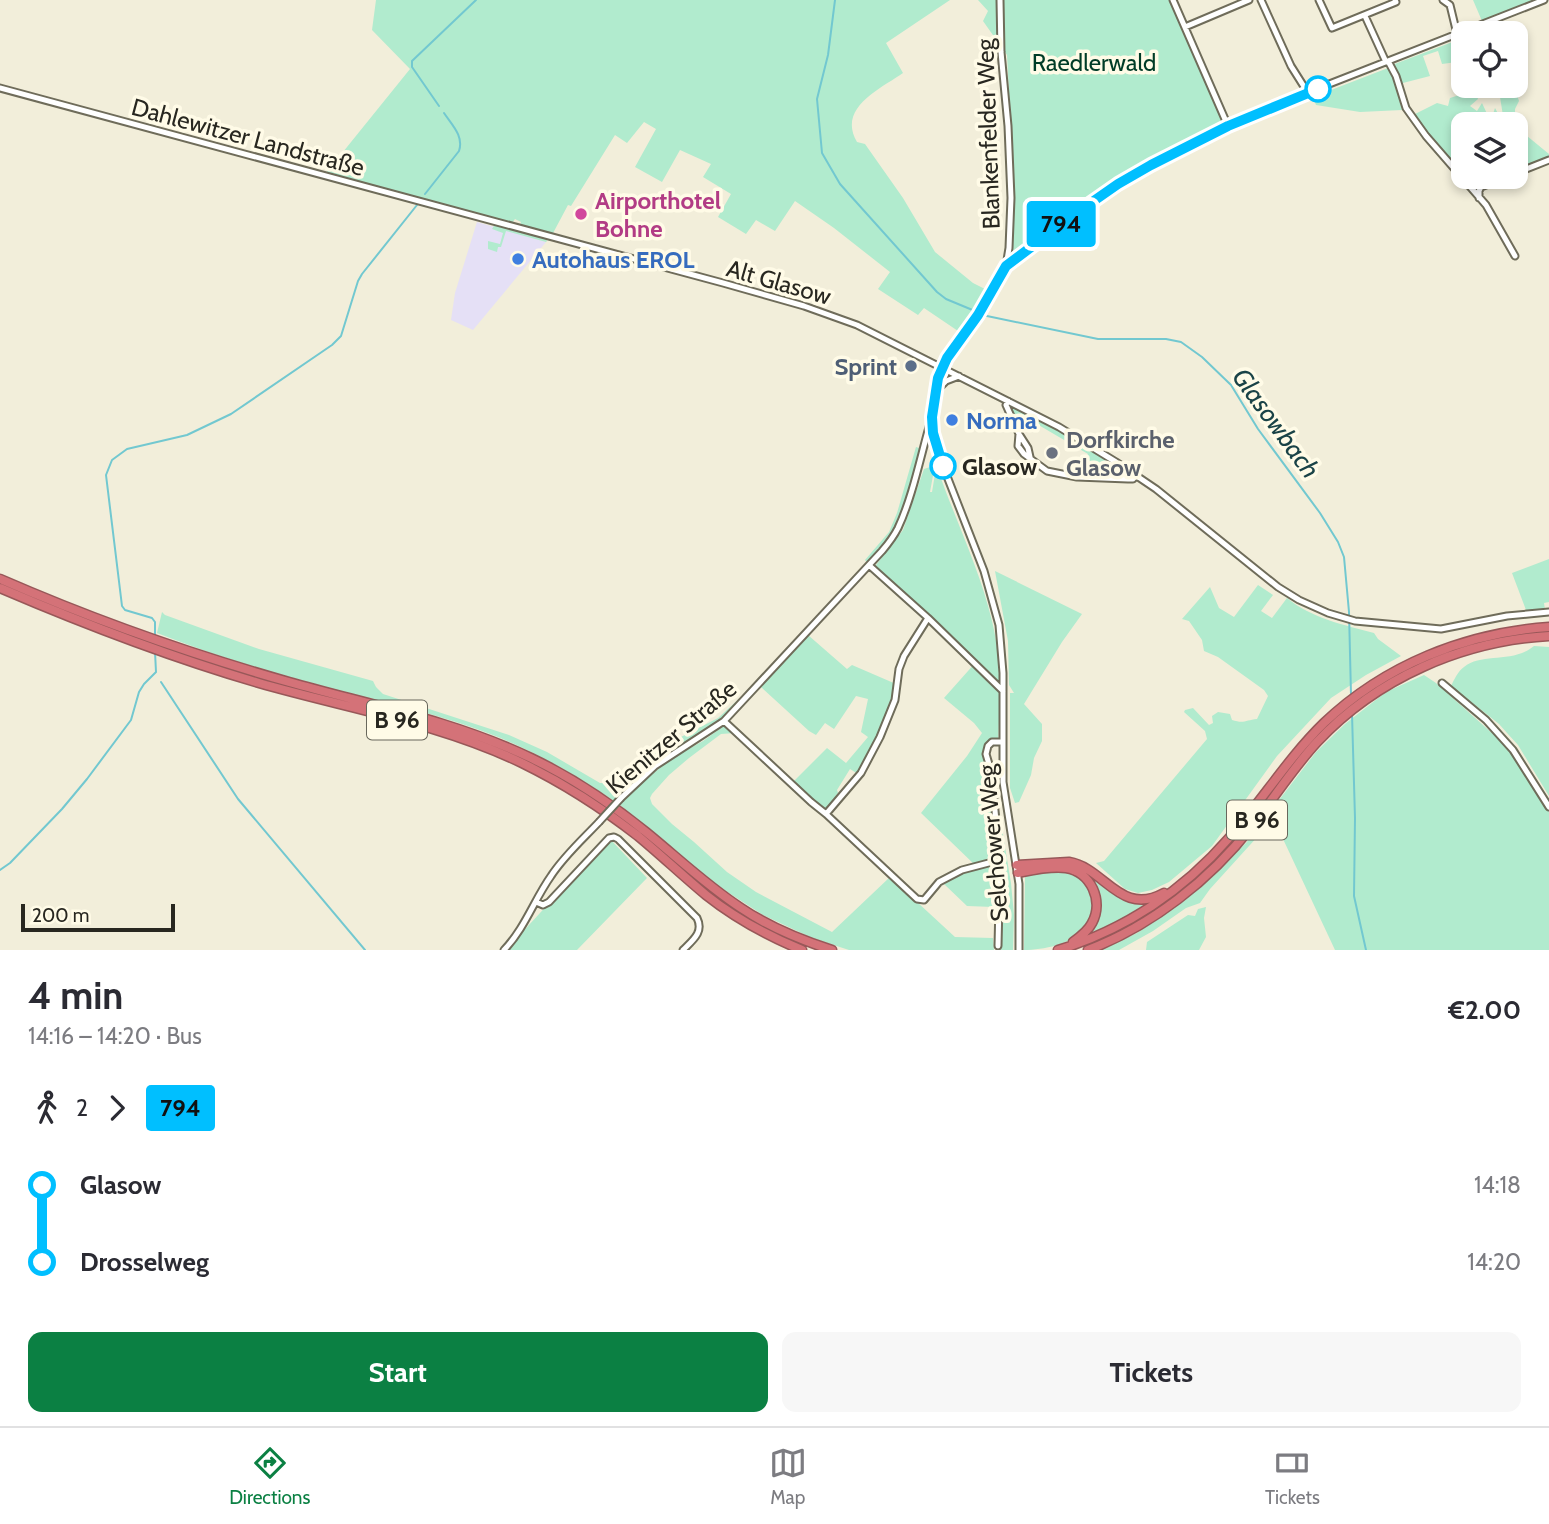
<!DOCTYPE html>
<meta charset="utf-8">
<style>
:root{--surface:#fff;--page:#f7f7f7;--text:#2b2b33;--muted:#7c7c81;--line:#e1e1e2;--accent:#0b8043}
body{margin:0;font-family:Cabin,sans-serif;background:var(--page);color:var(--text);height:100vh;display:flex;flex-direction:column;font-size:26px;white-space:nowrap}
*{box-sizing:border-box;margin:0}
p{font-size:23px;color:var(--muted)}
.icon{flex:none;width:38px;height:38px;fill:none;stroke:currentColor;stroke-width:2;stroke-linecap:round;stroke-linejoin:round}
.map{position:relative;height:950px;overflow:hidden}
.side{display:flex;flex-direction:column;background:var(--surface);flex:1}
.side>*{flex:none}
.badge{padding:0 14px;border-radius:5px;font-size:24px;line-height:46px}
.controls{position:absolute;left:1451px;top:21px;display:grid;gap:14px}
.controls a{display:grid;place-items:center;width:77px;height:77px;border-radius:14px;background:var(--surface);box-shadow:0 4px 10px #0003;font-size:35px}
.scale{position:absolute;left:21px;bottom:18px;width:154px;box-sizing:border-box;padding-left:7px;border:4px solid #282720;border-top:0;font-size:19px;line-height:24px;white-space:nowrap;color:#282720;-webkit-text-stroke:5px #fffbe7;paint-order:stroke}
.map>.badge{position:absolute;translate:-50% -50%;box-shadow:0 0 0 4px #fff}
.legs{display:flex;align-items:center;gap:10px;height:77px;padding:0 28px;font-size:23px}
.legs p{margin-inline-start:auto}
.head{display:flex;align-items:center;justify-content:space-between;height:119px;padding:0 28px}
h1{font-size:38px;font-weight:800;line-height:52px}
.primary-button{display:flex;gap:14px;margin-top:auto;padding:14px 28px}
.primary-button a{flex:1;height:80px;border-radius:14px;background:var(--accent);color:#fff;font-size:28px;font-weight:800;line-height:80px;text-align:center}
.primary-button a+a{background:var(--page);color:var(--text)}
ul{padding:0 28px;list-style:none}
li{display:flex;align-items:center;gap:24px;height:77px;font-size:26px}
li i{display:grid;place-items:center;width:10px;height:100%;margin:0 9px;background:currentColor}
li i::after{content:'';width:18px;height:18px;margin:-9px;border:5px solid;border-radius:50%;background:var(--surface)}
li p{margin-inline-start:auto}
li:first-child i{background:linear-gradient(#0000 50%,currentColor 0)}
li:last-child i{background:linear-gradient(currentColor 50%,#0000 0)}
.tabs{display:flex;justify-content:space-around;align-items:center;height:98px;border-top:2px solid var(--line);background:var(--surface);font-size:19px;color:var(--muted)}
.tabs a{display:grid;justify-items:center;gap:4px}
.tabs .on{color:var(--accent)}
.map>svg:first-child{display:block}
.commercial{fill:#e5e0f6}
.green{fill:#b1ebce}
.lines{fill:none;stroke-linecap:round;stroke-linejoin:round}
.stream{stroke:#72c8d0;stroke-width:2}
.minor-casing{stroke:#6f6c5a;stroke-width:9}
.highway-casing{stroke:#985859;stroke-width:11}
.minor{stroke:#fff;stroke-width:5}
.highway{stroke:#d47278;stroke-width:8}
.minor-bridge-casing{stroke:#6f6c5a;stroke-width:9;stroke-linecap:butt}
.minor-bridge{stroke:#fff;stroke-width:5}
.line-1-casing{stroke:#fff;stroke-width:16}
.line-1{stroke:#00bfff;stroke-width:10}
.stop-1-dot{fill:#fff;stroke:#00bfff;stroke-width:3.5}
.hotel-dot{fill:#d1479c;stroke:#fffbe7;stroke-width:2.5}
.shop-dot{fill:#3f7fe0;stroke:#fffbe7;stroke-width:2.5}
.service-dot{fill:#5c6f8a;stroke:#fffbe7;stroke-width:2.5}
.worship-dot{fill:#6b7280;stroke:#fffbe7;stroke-width:2.5}
.labels{text-anchor:middle;dominant-baseline:central;stroke-width:7;stroke-linejoin:round;paint-order:stroke}
.shield{fill:#fffbe7;stroke:#68675c;stroke-width:2}
.shield-label{font-size:23px;font-weight:bold;fill:#282720}
.park-label{font-size:24px;fill:#003c27;stroke:#fffbe7}
.street-label{font-size:24px;fill:#282720;stroke:#fffbe7}
.hotel-label{font-size:24px;font-weight:bold;fill:#b23c85;stroke:#fffbe7;text-anchor:start}
.shop-label{font-size:24px;font-weight:bold;fill:#366cbe;stroke:#fffbe7;text-anchor:start}
.service-label{font-size:24px;font-weight:bold;fill:#4e5e75;stroke:#fffbe7;text-anchor:end}
.worship-label{font-size:24px;font-weight:bold;fill:#5b616d;stroke:#fffbe7;text-anchor:start}
.stop-label{font-size:24px;font-weight:bold;fill:#282720;stroke:#fffbe7;text-anchor:start}
.water-label{font-size:26px;font-style:italic;fill:#1a4347;stroke:#fffbe7}
</style>
<div class="map">
<svg width="1549" height="950" viewBox="0 0 1549 950">
<rect width="100%" height="100%" fill="#f2eeda"/>
<path class="commercial" d="M477,222L546,242L473,330L451,320L455,293Z"/>
<path class="green" d="M376,0H950L886,43L903,73C880,89 837,108 857,142L865,144L903,198L935,252L973,283L987,290L958,331L924,308L918,315L878,289L890,272L834,228L795,201L775,231L756,220L746,234L718,217L731,194L703,177L711,164L680,150L662,182L635,167L656,129L644,122L627,143L615,135L571,206L568,205L552,235L520,226L521,222L515,219L512,223L326,173L410,69L372,30Z
M978,0H1171L1224,125L1140,170L1017,255H1014L1011,252L1014,206L1013,169L1007,55L983,21L988,11Z
M1473,0H1538L1482,21Z
M1463,38V45L1458,48L1459,52H1457V62L1442,64L1438,51L1423,56L1430,76L1399,84L1392,65Z
M1388,68L1394,77L1402,110L1360,112L1316,105L1313,97Z
M1498,86H1514L1519,101L1515,109V124H1463V177H1501L1482,184L1478,189H1475C1464,181 1458,169 1449,159C1437,146 1419,132 1415,114L1437,103L1448,106L1450,98L1475,90L1478,99L1470,106L1477,111L1482,103L1489,118L1492,117L1495,108L1502,121L1504,122L1500,97H1493L1491,89Z
M1516,127L1549,154V159L1516,171Z
M495,224L546,238L547,241L546,242L506,231L501,247H498L497,252L488,249V241L500,244L503,233L492,229Z
M1010,405L1058,430L1130,476L1078,472L1088,454L1030,420L1022,433L1010,408Z
M916,447L922,449L901,516L893,534L869,565L865,560L889,532L897,513Z
M934,460L937,468L934,470L930,492H932L935,474L938,470C955,519 980,570 992,621C1002,661 1000,703 998,744L985,745C984,754 985,764 989,773L993,813L991,898L994,901V907L967,906L944,884L976,866L921,813L967,756L982,733L974,723L944,698L976,662L876,571V565L903,530L924,469L930,467L931,461Z
M1549,559V602L1544,603L1545,610H1526L1512,573Z
M995,571L1082,614L1062,642L1024,704L1042,724V741L1034,758L1031,775L1019,802L1015,803L1010,788V693H1014L1009,685L1008,641Z
M1258,585L1273,595L1261,611L1272,618L1287,598C1311,618 1344,625 1374,633L1378,639L1401,656L1366,675L1331,698L1277,756L1212,846L1169,882L1152,890L1138,893L1125,889L1096,863L1104,861L1207,739L1205,731L1184,712L1185,710L1193,708L1209,725L1213,723L1212,716L1218,712L1230,714L1232,720C1244,724 1246,720 1257,719L1268,696L1264,690L1218,657L1204,651L1202,640L1189,621L1182,619L1210,587L1219,608L1234,617Z
M162,612L165,615L259,649L373,681L376,687L383,694L509,735L547,752L600,783H608L640,758L718,718L741,697C723,729 682,742 654,763C639,774 627,788 614,801C577,776 539,754 498,737C444,715 386,703 329,688C271,673 213,655 157,633Z
M808,635L847,669L852,665L896,684L886,720L858,774L850,769L837,790L838,793L826,809L812,801L793,782L827,748L846,763L868,737L861,732L868,699L856,696L834,729L825,723L816,735L809,731L761,687Z
M1534,646L1549,647V796L1518,745L1507,733L1499,724L1451,686C1454,680 1458,671 1464,667C1482,652 1512,664 1534,646Z
M1424,675L1436,683L1512,751L1549,812V950H1335L1276,824H1269L1210,889L1200,903L1186,908L1153,931L1119,950H1101L1137,933L1181,903L1246,843L1316,752L1345,724L1386,692Z
M725,725L735,733L721,734L689,758L669,775L652,794L650,798L652,804L672,824L694,842L727,872L756,892L832,932L890,877L955,937L993,938L994,950H849L812,938L763,915L715,884L620,805L638,786L672,758L703,741Z
M997,799L1011,883L1014,915L1013,950H1001L1002,882Z
M609,838L647,878L577,950H506Z
M1065,870C1085,877 1100,894 1092,915C1090,920 1089,926 1085,930C1070,944 1044,950 1024,950L1025,877L1032,873Z
M1086,870L1111,892L1152,901L1126,917L1088,935C1107,904 1104,896 1080,871Z
M1206,907L1204,918L1206,937L1199,950H1146L1147,942L1188,915L1195,916L1198,909Z"/>
<g class="lines">
<path class="stream" d="M835,0L828,55L817,99L822,153L840,184L937,292L946,299L987,316L1098,339H1166L1181,342L1202,357L1231,385L1258,429L1320,513L1338,542L1344,557L1349,612L1351,695
M439,106L412,67V61L476,0
M425,194L459,151C464,136 452,125 444,113
M155,635V622L152,618L125,610L122,606L106,475L112,460L127,449L187,435L231,414L332,345L341,336L358,281L362,274L417,205
M161,682L238,799L365,950
M1352,714L1355,818L1354,896L1366,950
M0,870L10,863L62,809L87,779L131,720L139,692L144,684L156,672L155,652"/>
<g class="minor-casing">
<path id="minor" d="M1000,0L1001,52L1008,126L1011,198L1009,248L1006,266
M1173,0L1228,126
M1261,0L1291,66L1308,93
M1319,0L1332,28L1396,2L1395,0
M1443,0L1450,5L1457,34
M1365,16L1386,62
M1185,27L1249,0
M1388,61L1396,76L1406,108L1426,136L1486,205L1515,256
M0,88L723,283L804,306L857,325L1059,427L1116,462L1156,489L1278,587L1299,600L1328,613L1355,621L1441,629L1507,616L1549,612
M1516,173L1549,160
M1468,177L1480,182L1487,184
M1479,198V191L1481,187L1505,177
M937,390L946,381L959,376
M1008,401L1006,405L1019,434L1028,448L1030,457
M1019,434L1018,446L1024,454L1047,471L1077,477L1128,479H1133L1136,475
M870,566L928,618L1003,691
M1442,683L1486,720L1513,750L1549,807
M724,721L811,802L826,814L917,899L924,900L939,882L962,870L1000,860
M621,798L655,766L724,721L882,551C888,544 894,536 898,528C913,496 921,454 931,420
M826,814L861,773L880,737L895,700L899,669L904,656L928,618
M536,902L543,905L549,902L609,838L614,837L618,839L697,918C704,932 693,940 683,950
M998,946L1000,860L991,771L986,754L988,746L992,742H1002
M504,950C525,928 534,900 551,876C564,856 583,839 599,822
M1019,950V884L1003,782V673L999,625L984,571L943,466L933,433L932,417L935,392L942,368L947,358L978,315L1006,266L1055,228L1118,184L1173,153L1228,126L1319,88L1544,0"/>
</g>
<g class="highway-casing">
<path id="highway" d="M0,579C94,620 190,654 289,682C370,705 454,721 531,758C573,778 610,803 646,832C678,858 707,886 741,908C769,927 801,940 832,950
M0,588C84,624 170,657 259,683C346,708 439,723 522,763C563,783 602,808 638,836C661,855 683,876 706,895C735,918 768,936 802,950
M1017,865L1069,862C1105,868 1120,917 1164,893
M1018,873C1033,870 1050,866 1066,868C1091,872 1104,901 1092,923C1088,931 1080,937 1073,942
M1058,950C1125,930 1184,890 1229,838C1262,801 1288,758 1324,723C1385,665 1465,633 1549,627
M1088,950C1151,926 1210,880 1252,826C1274,798 1293,768 1317,742C1377,678 1462,641 1549,636"/>
</g>
<use href="#minor" class="minor"/>
<use href="#highway" class="highway"/>
<g class="minor-bridge-casing">
<path id="minor-bridge" d="M599,822L621,798"/>
</g>
<use href="#minor-bridge" class="minor-bridge"/>
</g>
<g class="lines">
<g class="line-1-casing">
<path id="line-1" d="M943,466L933,433L932,417L938,378L947,358L978,315L1006,266L1075,214L1118,184L1151,165L1228,126L1318,89"/>
</g>
<use href="#line-1" class="line-1"/>
</g>
<g class="stop-1-dot">
<circle cx="1318" cy="89" r="12"/>
<circle cx="943" cy="466" r="12"/>
</g>
<circle class="hotel-dot" cx="581" cy="214" r="7"/>
<g class="shop-dot">
<circle cx="518" cy="259" r="7"/>
<circle cx="952" cy="420" r="7"/>
</g>
<circle class="service-dot" cx="911" cy="366" r="7"/>
<circle class="worship-dot" cx="1052" cy="453" r="7"/>
<g class="labels">
<g class="shield">
<rect x="367" y="700.5" width="60" height="39" rx="5"/>
<rect x="1227" y="800.5" width="60" height="39" rx="5"/>
</g>
<g class="shield-label">
<text x="397" y="720">B 96</text>
<text x="1257" y="820">B 96</text>
</g>
<g class="park-label">
<text x="1094" y="62">Raedlerwald</text>
</g>
<g class="street-label">
<text transform="translate(988 134) rotate(-92)">Blankenfelder Weg</text>
<text transform="translate(248 137) rotate(15)">Dahlewitzer Landstraße</text>
<text transform="translate(779 282) rotate(16)">Alt Glasow</text>
<text transform="translate(671 737) rotate(-40)">Kienitzer Straße</text>
<text transform="translate(993 843) rotate(-95)">Selchower Weg</text>
</g>
<g class="hotel-label">
<text x="595" y="200">Airporthotel<tspan x="595" dy="28">Bohne</tspan></text>
</g>
<g class="shop-label">
<text x="532" y="259">Autohaus EROL</text>
<text x="966" y="420">Norma</text>
</g>
<g class="service-label">
<text x="897" y="366">Sprint</text>
</g>
<g class="worship-label">
<text x="1066" y="439">Dorfkirche<tspan x="1066" dy="28">Glasow</tspan></text>
</g>
<g class="stop-label">
<text x="962" y="466">Glasow</text>
</g>
<g class="water-label">
<text transform="translate(1276 423) rotate(54)">Glasowbach</text>
</g>
</g>
</svg>
<div class="controls">
<a><svg class="icon" aria-label="locate" viewBox="0 0 24 24"><circle cx="12" cy="12" r="6"/><path d="M12 2v4M12 18v4M2 12h4M18 12h4"/></svg></a>
<a><svg class="icon" aria-label="layers" viewBox="0 0 24 24"><path d="M12 4l9 5-9 5-9-5zM3 14l9 5 9-5"/></svg></a>
</div>
<div class="scale">200 m</div>
<b class="badge" style="left:1061px;top:224px;background:#00bfff;color:#111">794</b>
</div>
<section class="side">
<div class="head"><div><h1>4 min</h1><p>14:16 – 14:20 · Bus</p></div><b>€2.00</b></div>
<div class="legs"><svg class="icon" aria-label="walk" viewBox="0 0 24 24"><circle cx="13" cy="4" r="2"/><path d="M13 8l-2 6 4 7M11 14l-3 7M7 12l3-4h3l4 4"/></svg>2<svg class="icon" aria-label="forward" viewBox="0 0 24 24"><path d="M9 5l7 7-7 7"/></svg><b class="badge" style="background:#00bfff;color:#111">794</b></div>
<ul>
<li><i style="color:#00bfff"></i><b>Glasow</b><p>14:18</p></li>
<li><i style="color:#00bfff"></i><b>Drosselweg</b><p>14:20</p></li>
</ul>
<div class="primary-button"><a>Start</a><a>Tickets</a></div>
</section>
<nav class="tabs">
<a class="on"><svg class="icon" aria-label="directions" viewBox="0 0 24 24"><path d="M12 3l9 9-9 9-9-9zM9 14v-3h6M13 9l2 2-2 2"/></svg>Directions</a>
<a><svg class="icon" aria-label="map" viewBox="0 0 24 24"><path d="M3 6l6-2 6 2 6-2v14l-6 2-6-2-6 2zM9 4v14M15 6v14"/></svg>Map</a>
<a><svg class="icon" aria-label="tickets" viewBox="0 0 24 24"><path d="M3 7h18v10H3zM15 7v10"/></svg>Tickets</a>
</nav>
